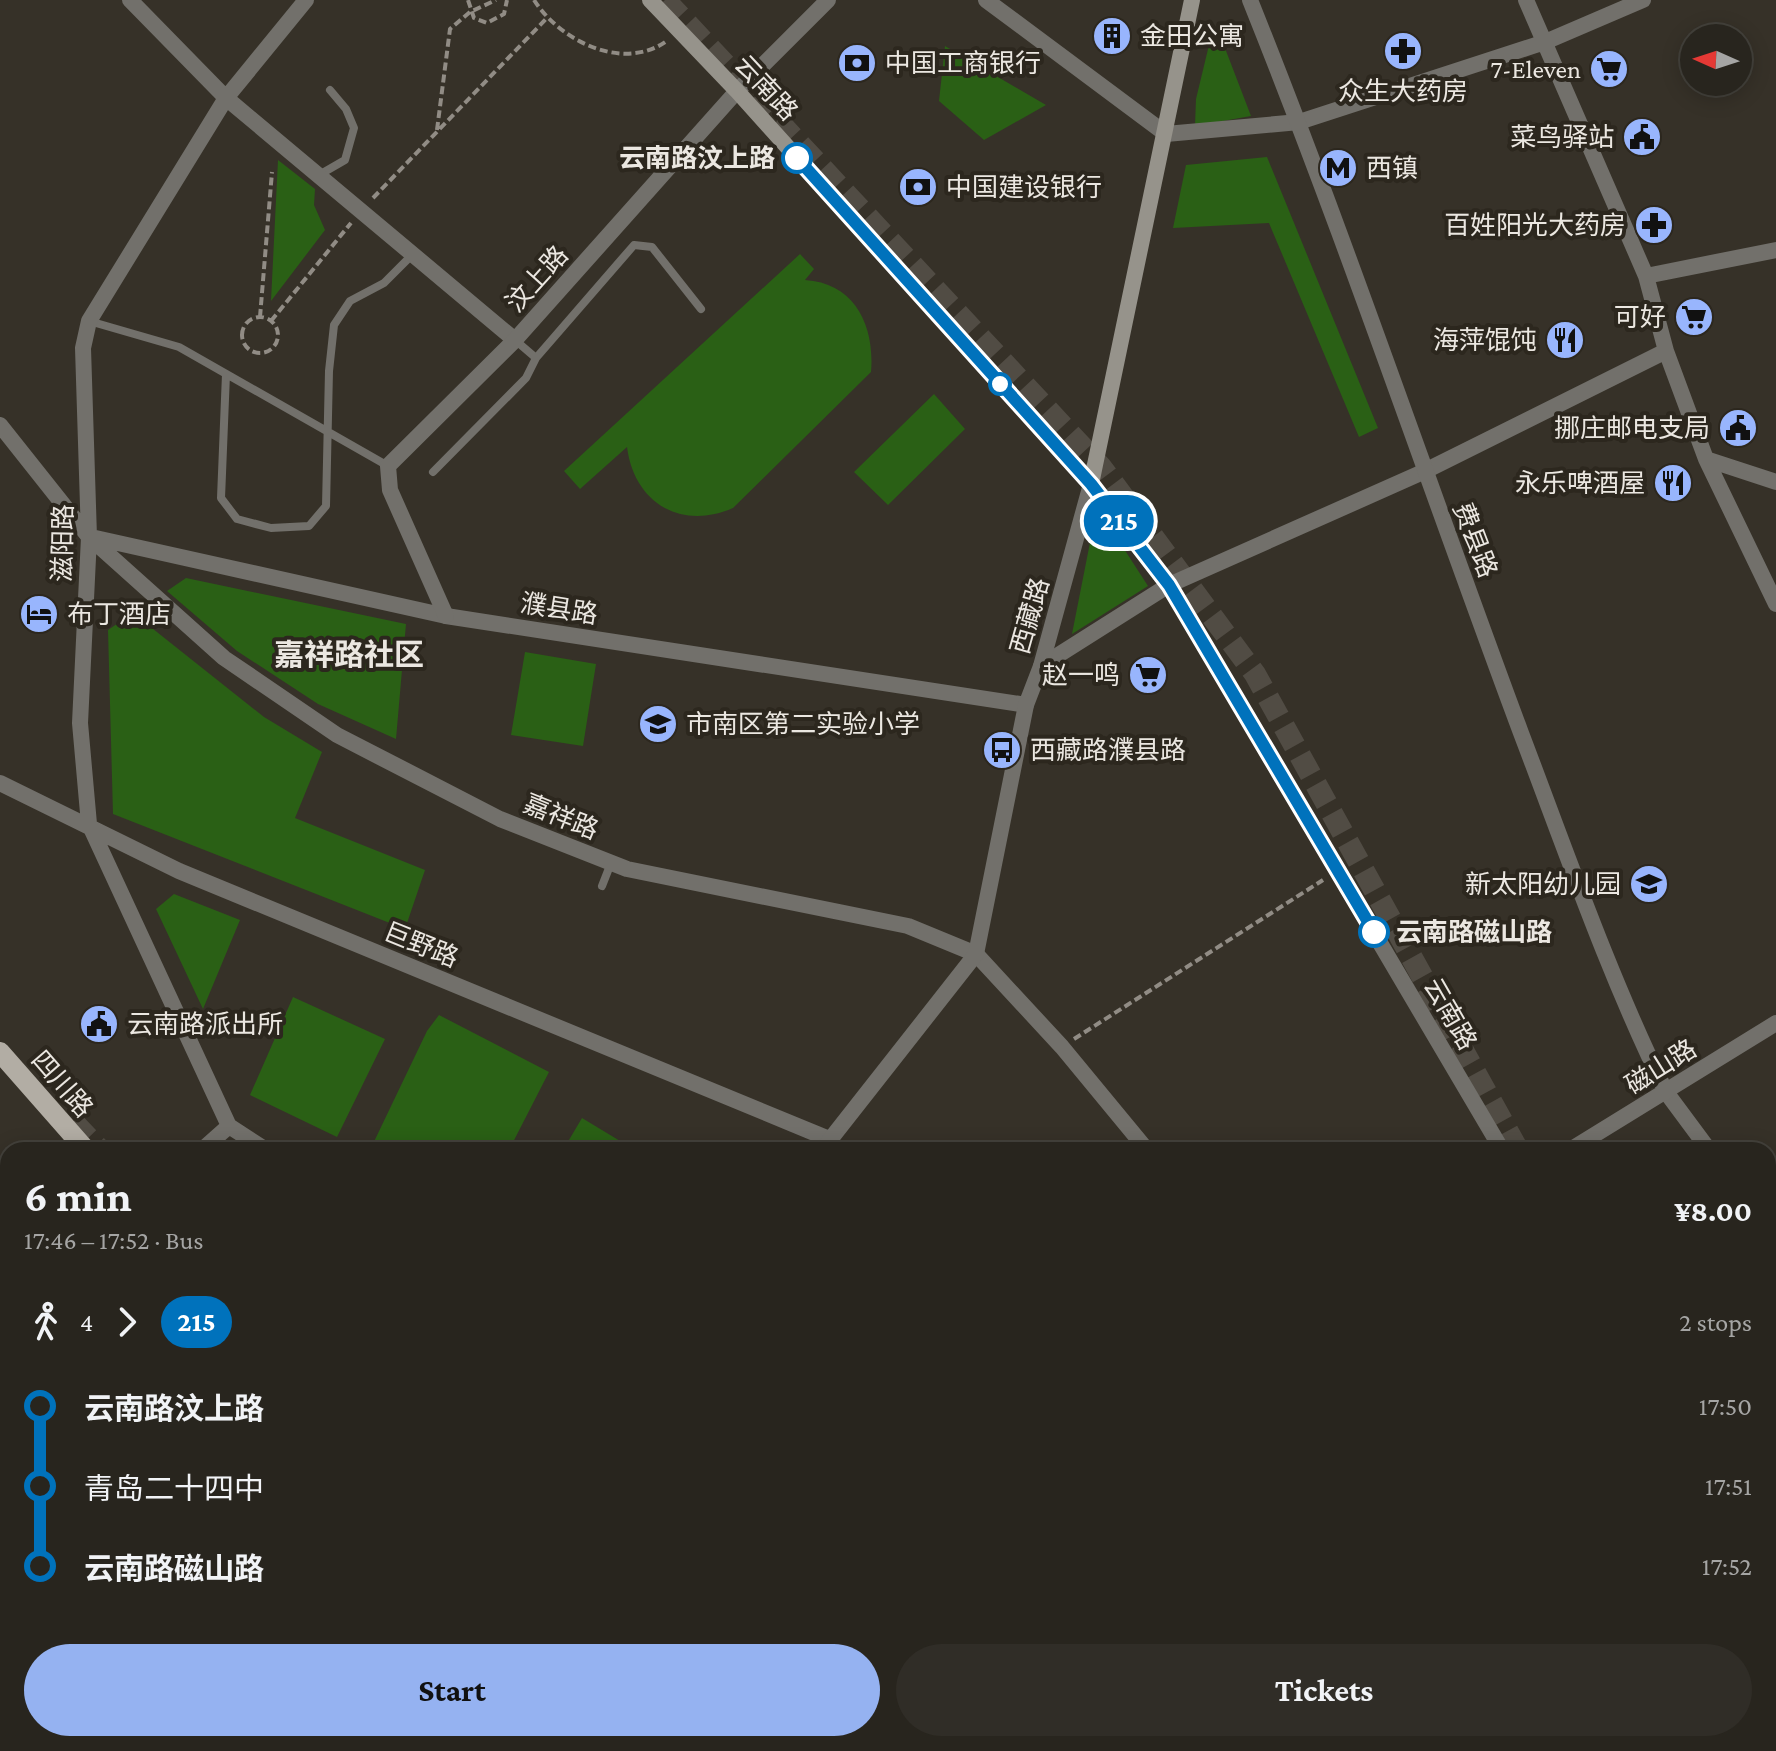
<!DOCTYPE html>
<meta charset="utf-8">
<style>
:root{--surface:#28251e;--page:#302d27;--text:#f1f3f6;--muted:#a5a5a4;--line:#44423c;--accent:#95b2f1}
body{margin:0;font-family:"Crimson Pro","Noto Sans SC",serif;background:var(--page);color:var(--text);height:100vh;display:flex;flex-direction:column;font-size:30px;white-space:nowrap}
*{box-sizing:border-box;margin:0}
p{font-size:26px;color:var(--muted)}
.icon{flex:none;width:44px;height:44px;fill:none;stroke:currentColor;stroke-width:2;stroke-linecap:round;stroke-linejoin:round}
.map{position:relative;flex:1;overflow:hidden}
.details{position:absolute;left:0px;top:1142px;width:1776px;height:610px;display:flex;flex-direction:column;background:var(--surface);border-radius:24px 24px 0 0;box-shadow:0 4px 20px #0003,0 0 0 2px var(--line)}
.details>*{flex:none}
.badge{padding:0 16px;border-radius:26px;font-size:28px;line-height:52px}
.needle{width:52px;rotate:273deg}
.fabs{position:absolute;left:1680px;top:24px;display:grid;gap:16px}
.fabs a{display:grid;place-items:center;width:72px;height:72px;border-radius:50%;background:var(--surface);box-shadow:0 4px 20px #0003,0 0 0 2px var(--line);font-size:40px}
.map>.badge{position:absolute;translate:-50% -50%;box-shadow:0 0 0 4px #fff}
.legs{display:flex;align-items:center;gap:12px;height:88px;padding:0 24px;font-size:26px}
.legs p{margin-inline-start:auto}
.head{display:flex;align-items:center;justify-content:space-between;height:136px;padding:0 24px}
h1{font-size:44px;font-weight:700;line-height:60px}
.cta{display:flex;gap:16px;margin-top:auto;padding:16px 24px}
.cta a{flex:1;height:92px;border-radius:48px;background:var(--accent);color:#111;font-size:32px;font-weight:700;line-height:92px;text-align:center}
.cta a+a{background:var(--page);color:var(--text)}
ul{padding:0 24px;list-style:none}
li{display:flex;align-items:center;gap:28px;height:80px;font-size:30px}
li i{display:grid;place-items:center;width:12px;height:100%;margin:0 10px;background:currentColor}
li i::after{content:'';width:20px;height:20px;margin:-10px;border:6px solid;border-radius:50%;background:var(--surface)}
li p{margin-inline-start:auto}
li:first-child i{background:linear-gradient(#0000 50%,currentColor 0)}
li:last-child i{background:linear-gradient(currentColor 50%,#0000 0)}
.map>svg:first-child{display:block}
.green{fill:#2a6015}
.lines{fill:none;stroke-linecap:round;stroke-linejoin:round}
.trunk-tunnel{stroke:#514c44;stroke-width:22;stroke-dasharray:22 11;stroke-linecap:butt}
.path{stroke:#918c85;stroke-width:4;stroke-dasharray:8 4;stroke-linecap:butt}
.service{stroke:#72706b;stroke-width:8}
.minor{stroke:#72706b;stroke-width:16}
.tertiary{stroke:#72706b;stroke-width:16}
.secondary{stroke:#96938b;stroke-width:16}
.primary{stroke:#b2ada4;stroke-width:20}
.line-1-casing{stroke:#fff;stroke-width:18}
.line-1{stroke:#0072bc;stroke-width:12}
.stop-1-dot{fill:#fff;stroke:#0072bc;stroke-width:4}
.labels{text-anchor:middle;dominant-baseline:central;stroke-width:8;stroke-linejoin:round;paint-order:stroke}
.poi-label{font-size:26px;fill:#ebe7e1;stroke:#2c271e;text-anchor:end}
.street-label{font-size:26px;fill:#ebe7e1;stroke:#2c271e}
.stop-label{font-size:26px;font-weight:bold;fill:#ebe7e1;stroke:#2c271e;text-anchor:end}
.quarter-label{font-size:30px;font-weight:bold;fill:#ebe7e1;stroke:#2c271e}
</style>
<div class="map">
<svg width="1776" height="1751" viewBox="0 0 1776 1751">
<rect width="100%" height="100%" fill="#363128"/>
<path class="green" d="M1217,40L1223,43L1251,116L1195,126L1196,99L1209,45Z
M945,46L1046,105L984,140L939,101Z
M1267,157L1378,428L1359,437L1269,223L1173,228L1186,165Z
M278,160L315,189L314,205L325,230L271,301Z
M800,254L814,269L805,280C855,283 875,326 871,372L733,508C680,531 634,502 627,447L580,489L564,471Z
M934,394L965,429L888,505L854,472Z
M1097,507L1148,586L1072,634Z
M186,578L406,624L396,739L318,704L237,651L167,591Z
M133,613L264,717L322,752L295,818L425,870L405,929L113,814L108,630Z
M525,652L596,664L583,746L511,735Z
M174,894L240,920L203,1009L156,909Z
M293,997L385,1039L337,1137L250,1095Z
M439,1015L549,1072L509,1150H370L427,1031Z
M582,1118L635,1150H563Z"/>
<g class="lines">
<path class="trunk-tunnel" d="M665,0L1101,467L1255,674L1518,1150
M73,1122L100,1150
M1768,1514L1776,1526"/>
<path class="path" d="M468,0L474,18L487,23L504,14L507,0
M534,0C560,41 624,73 668,40
M437,130L450,29L470,12L496,0
M373,198L546,19
M242 335a18 18 0 1 1 36 0a18 18 0 1 1-36 0Z
M260,317L272,172
M271,321L351,223
M1074,1039L1323,880
M1499,1744L1501,1751
M1570,1744L1573,1751"/>
<path class="service" d="M319,175L345,160L354,128L346,109L330,90
M89,321L179,347L388,466
M536,358L634,245L652,247L701,309
M226,374L221,498L237,519L271,528L309,526L326,506L329,371L334,325L350,301L384,283L413,254
M433,472L526,378L536,358L515,340
M602,886L611,863"/>
<path class="minor" d="M130,0L226,98L515,340
M986,0L1166,134L1299,122L1545,42L1643,0
M1526,0L1646,276L1666,351L1706,459L1776,604
M1646,276L1776,250
M0,425L89,537L224,658L337,735L500,819L627,869L908,926L976,954L1062,1047L1147,1150
M1706,459L1776,482
M91,537L446,616L1026,705
M1041,666L1169,585L1423,472L1666,351
M0,783L179,871L829,1139
M1666,1092L1709,1150
M202,1150L229,1126
M266,1150L229,1126L89,824L80,723L89,537L83,348L89,321L226,98L306,0
M1768,1230L1776,1240
M0,1347L8,1339
M1768,1401L1776,1396
M0,1592L8,1600
M1768,1698L1776,1694
M153,1744L160,1751
M1068,1744L1080,1751
M1263,1744L1266,1751
M1417,1744L1419,1751
M1651,1744L1654,1751
M400,1751L407,1744
M1135,1751L1139,1744
M1674,1751L1687,1744"/>
<path class="tertiary" d="M1250,0C1347,242 1430,489 1521,733C1567,854 1609,976 1666,1092
M1091,484L1169,585L1502,1150
M446,616L390,490L388,466L515,340L737,91L828,0
M822,1150L976,954L1026,705L1041,666L1091,484
M1570,1150L1776,1023
M1768,1549L1776,1561
M904,1751L909,1744"/>
<path class="secondary" d="M650,0L737,91L1091,484
M1091,484L1192,0"/>
<path class="primary" d="M0,1052L86,1150
M800,1744L811,1751"/>
</g>
<g class="lines">
<g class="line-1-casing">
<path id="line-1" d="M797,158L1091,484L1169,585L1374,932"/>
</g>
<use href="#line-1" class="line-1"/>
</g>
<defs>
<g id="building-disc" transform="scale(2)"><circle r="9.5" fill="#98b5fd" stroke="#2c271e"/><path d="M-4-6H4V6H1V3H-1V6H-4ZM-2.5-4.3h1.7v1.8h-1.7ZM.8-4.3h1.7v1.8H.8ZM-2.5-1h1.7V.8h-1.7ZM.8-1h1.7V.8H.8Z" fill="#111"/></g>
<g id="pharmacy-disc" transform="scale(2)"><circle r="9.5" fill="#98b5fd" stroke="#2c271e"/><path d="M-2-6h4v4h4v4h-4v4h-4v-4h-4v-4h4Z" fill="#111"/></g>
<g id="bank-disc" transform="scale(2)"><circle r="9.5" fill="#98b5fd" stroke="#2c271e"/><path d="M-6-4H6V4H-6ZM0-2.3a2.3 2.3 0 1 0 0 4.6a2.3 2.3 0 1 0 0-4.6Z" fill="#111"/></g>
<g id="supermarket-disc" transform="scale(2)"><circle r="9.5" fill="#98b5fd" stroke="#2c271e"/><path d="M-6-5.5h2.5l.6 2H6L4.5 2H-2.5L-4.4-4H-6ZM-1.5 3.2a1.3 1.3 0 1 0 .1 0ZM3 3.2a1.3 1.3 0 1 0 .1 0Z" fill="#111"/></g>
<g id="civic-disc" transform="scale(2)"><circle r="9.5" fill="#98b5fd" stroke="#2c271e"/><path d="M-.6-6.5H3V-4.5H.6V-3L4-1V1h2V6H-6V1h2V-1L-.6-3ZM-1.2 2.5V6h2.4V2.5Z" fill="#111"/></g>
<g id="metro-disc" transform="scale(2)"><circle r="9.5" fill="#98b5fd" stroke="#2c271e"/><path d="M-5.5 5V-5H-3L0 0L3-5H5.5V5H3V-.5L0 4L-3-.5V5Z" fill="#111"/></g>
<g id="restaurant-disc" transform="scale(2)"><circle r="9.5" fill="#98b5fd" stroke="#2c271e"/><path d="M-5-6h1v4h1v-4h1v4h1v-4h1v5L-1.5 .5V6h-2V.5L-5-1ZM5-6V6H3V1.5H1.5Q1.5-4 5-6Z" fill="#111"/></g>
<g id="hotel-disc" transform="scale(2)"><circle r="9.5" fill="#98b5fd" stroke="#2c271e"/><path d="M-6-4.5h1.5V1H6V5H4.5V3h-9V5H-6ZM-4 0a1.8 1.8 0 1 1 3.6 0ZM.5 0V-2.5h3Q6-2.5 6 0Z" fill="#111"/></g>
<g id="school-disc" transform="scale(2)"><circle r="9.5" fill="#98b5fd" stroke="#2c271e"/><path d="M0-5L7-2L0 1L-7-2ZM-4 1L0 2.5L4 1V4Q0 6-4 4Z" fill="#111"/></g>
<g id="bus-disc" transform="scale(2)"><circle r="9.5" fill="#98b5fd" stroke="#2c271e"/><path d="M-5-6H5V4H4V6H2V4H-2V6H-4V4H-5ZM-3.5-4V0h7V-4ZM-3.5 1.2v1.5H-2V1.2ZM2 1.2v1.5H3.5V1.2Z" fill="#111"/></g>
</defs>
<g fill-rule="evenodd">
<use href="#building-disc" x="1112" y="36"/>
<use href="#pharmacy-disc" x="1403" y="51"/>
<use href="#bank-disc" x="857" y="63"/>
<use href="#supermarket-disc" x="1609" y="69"/>
<use href="#civic-disc" x="1642" y="137"/>
<use href="#metro-disc" x="1338" y="168"/>
<use href="#bank-disc" x="918" y="187"/>
<use href="#pharmacy-disc" x="1654" y="225"/>
<use href="#supermarket-disc" x="1694" y="317"/>
<use href="#restaurant-disc" x="1565" y="340"/>
<use href="#civic-disc" x="1738" y="428"/>
<use href="#restaurant-disc" x="1673" y="483"/>
<use href="#hotel-disc" x="39" y="614"/>
<use href="#supermarket-disc" x="1148" y="675"/>
<use href="#school-disc" x="658" y="724"/>
<use href="#bus-disc" x="1002" y="750"/>
<use href="#school-disc" x="1649" y="884"/>
<use href="#civic-disc" x="99" y="1024"/>
</g>
<g class="stop-1-dot">
<circle cx="797" cy="158" r="14"/>
<circle cx="1000" cy="384" r="10"/>
<circle cx="1374" cy="932" r="14"/>
</g>
<g class="labels">
<g class="poi-label">
<text x="1140" y="36" text-anchor="start">金田公寓</text>
<text x="885" y="63" text-anchor="start">中国工商银行</text>
<text x="1581" y="69">7-Eleven</text>
<text x="1403" y="91" text-anchor="middle">众生大药房</text>
<text x="1614" y="137">菜鸟驿站</text>
<text x="1366" y="168" text-anchor="start">西镇</text>
<text x="946" y="187" text-anchor="start">中国建设银行</text>
<text x="1626" y="225">百姓阳光大药房</text>
<text x="1666" y="317">可好</text>
<text x="1537" y="340">海萍馄饨</text>
<text x="1710" y="428">挪庄邮电支局</text>
<text x="1645" y="483">永乐啤酒屋</text>
<text x="67" y="614" text-anchor="start">布丁酒店</text>
<text x="1120" y="675">赵一鸣</text>
<text x="686" y="724" text-anchor="start">市南区第二实验小学</text>
<text x="1030" y="750" text-anchor="start">西藏路濮县路</text>
<text x="1621" y="884">新太阳幼儿园</text>
<text x="127" y="1024" text-anchor="start">云南路派出所</text>
</g>
<g class="street-label">
<text transform="translate(766 88) rotate(47)">云南路</text>
<text transform="translate(537 279) rotate(-48)">汶上路</text>
<text transform="translate(1475 540) rotate(69)">费县路</text>
<text transform="translate(63 543) rotate(-89)">滋阳路</text>
<text transform="translate(559 609) rotate(9)">濮县路</text>
<text transform="translate(1030 616) rotate(-74)">西藏路</text>
<text transform="translate(561 817) rotate(22)">嘉祥路</text>
<text transform="translate(421 945) rotate(22)">巨野路</text>
<text transform="translate(1450 1014) rotate(60)">云南路</text>
<text transform="translate(1661 1067) rotate(-32)">磁山路</text>
<text transform="translate(62 1084) rotate(49)">四川路</text>
</g>
<g class="stop-label">
<text x="775" y="158">云南路汶上路</text>
<text x="1396" y="932" text-anchor="start">云南路磁山路</text>
</g>
<g class="quarter-label">
<text x="349" y="654">嘉祥路社区</text>
</g>
</g>
</svg>
<div class="fabs">
<a><svg class="needle" viewBox="-14 -14 28 28"><path d="M0-13l5 13h-10z" fill="#e53935"/><path d="M0 13l5-13h-10z" fill="#a5a5a4"/></svg></a>
</div>
<b class="badge" style="left:1119px;top:521px;background:#0072bc;color:#fff">215</b>
<section class="details">
<div class="head"><div><h1>6 min</h1><p>17:46 – 17:52 · Bus</p></div><b>¥8.00</b></div>
<div class="legs"><svg class="icon" aria-label="walk" viewBox="0 0 24 24"><circle cx="13" cy="4" r="2"/><path d="M13 8l-2 6 4 7M11 14l-3 7M7 12l3-4h3l4 4"/></svg>4<svg class="icon" aria-label="forward" viewBox="0 0 24 24"><path d="M9 5l7 7-7 7"/></svg><b class="badge" style="background:#0072bc;color:#fff">215</b><p>2 stops</p></div>
<ul>
<li><i style="color:#0072bc"></i><b>云南路汶上路</b><p>17:50</p></li>
<li><i style="color:#0072bc"></i><span>青岛二十四中</span><p>17:51</p></li>
<li><i style="color:#0072bc"></i><b>云南路磁山路</b><p>17:52</p></li>
</ul>
<div class="cta"><a>Start</a><a>Tickets</a></div>
</section>
</div>
